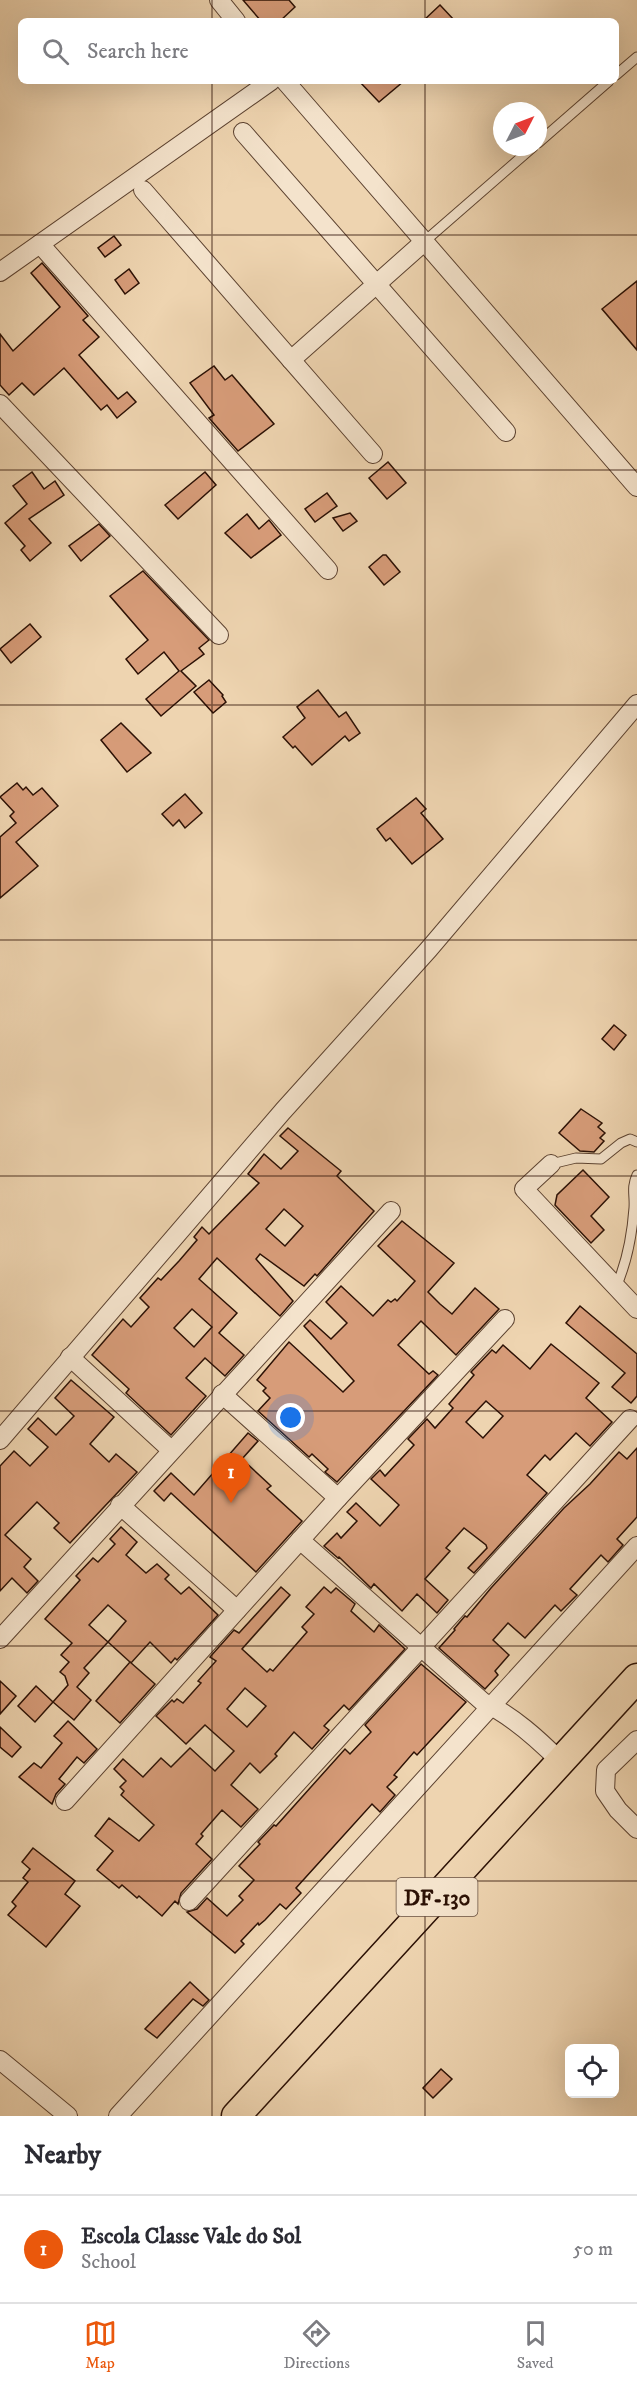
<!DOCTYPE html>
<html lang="en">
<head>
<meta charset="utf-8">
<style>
  :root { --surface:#fff; --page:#f2f2f3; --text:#2b2b33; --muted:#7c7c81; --line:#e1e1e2; --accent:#ea580c }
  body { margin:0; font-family:"IM FELL DW Pica",serif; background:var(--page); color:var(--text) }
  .controls { position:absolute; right:18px; bottom:18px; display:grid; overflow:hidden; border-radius:9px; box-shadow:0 6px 24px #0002 }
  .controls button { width:54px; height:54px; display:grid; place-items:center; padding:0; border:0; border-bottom:2px solid var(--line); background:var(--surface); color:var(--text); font:30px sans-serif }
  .compass { position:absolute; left:493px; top:102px; width:54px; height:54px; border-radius:50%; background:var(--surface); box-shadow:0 6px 24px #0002; rotate:48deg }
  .you { position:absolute; left:291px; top:1418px; width:21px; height:21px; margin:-15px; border:4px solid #fff; border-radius:50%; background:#1a73e8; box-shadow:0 0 0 9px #1a73e833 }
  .badge { display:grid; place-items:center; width:39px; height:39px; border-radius:50%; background:var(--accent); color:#fff; font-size:20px; font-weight:700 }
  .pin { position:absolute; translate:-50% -50px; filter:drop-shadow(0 2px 3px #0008) }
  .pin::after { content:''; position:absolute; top:32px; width:21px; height:18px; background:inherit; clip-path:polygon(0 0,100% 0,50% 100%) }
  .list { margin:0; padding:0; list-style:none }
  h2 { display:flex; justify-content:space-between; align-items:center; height:78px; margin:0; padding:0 24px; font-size:26px }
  h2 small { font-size:20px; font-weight:400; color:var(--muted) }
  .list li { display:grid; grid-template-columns:39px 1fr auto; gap:18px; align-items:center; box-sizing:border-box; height:108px; padding:0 24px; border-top:2px solid var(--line) }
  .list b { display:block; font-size:22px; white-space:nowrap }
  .list p { margin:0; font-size:20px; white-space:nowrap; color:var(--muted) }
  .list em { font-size:20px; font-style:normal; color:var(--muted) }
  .icon { flex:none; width:33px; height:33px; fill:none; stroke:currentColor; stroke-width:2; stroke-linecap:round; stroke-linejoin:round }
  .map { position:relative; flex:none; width:637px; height:2116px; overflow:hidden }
  .search { position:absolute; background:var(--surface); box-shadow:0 6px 24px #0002; left:18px; right:18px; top:18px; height:66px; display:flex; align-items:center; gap:15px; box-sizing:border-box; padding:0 21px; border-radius:9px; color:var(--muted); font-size:22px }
  .sheet { height:186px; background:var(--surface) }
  nav { display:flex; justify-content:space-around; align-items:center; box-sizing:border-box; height:84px; border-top:2px solid var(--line); background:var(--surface); font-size:16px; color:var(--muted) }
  nav a { display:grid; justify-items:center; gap:3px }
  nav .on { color:var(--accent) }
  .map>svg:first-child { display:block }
  .building { fill:#d79c79; stroke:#2c1105; stroke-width:1.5; fill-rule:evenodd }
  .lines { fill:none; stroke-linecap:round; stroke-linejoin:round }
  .lane-casing { stroke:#5c4230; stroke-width:11 }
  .street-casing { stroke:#5c4230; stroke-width:20 }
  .primary-casing { stroke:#2c1105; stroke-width:31 }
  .lane { stroke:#f4e3cc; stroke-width:9 }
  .street { stroke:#f4e3cc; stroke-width:18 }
  .primary { stroke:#eed4b0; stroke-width:28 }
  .grid { fill:none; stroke:#2c1105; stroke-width:1.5; stroke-opacity:0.55 }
  .labels { text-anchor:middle; stroke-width:6; stroke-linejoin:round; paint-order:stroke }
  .shield { fill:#f4e3cc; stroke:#685041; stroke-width:1.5 }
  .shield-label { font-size:22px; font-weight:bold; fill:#2c1105 }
</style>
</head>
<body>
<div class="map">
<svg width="637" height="2116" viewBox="0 0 637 2116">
  <rect width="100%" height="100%" fill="#eed4b0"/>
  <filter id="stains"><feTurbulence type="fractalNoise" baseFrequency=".00333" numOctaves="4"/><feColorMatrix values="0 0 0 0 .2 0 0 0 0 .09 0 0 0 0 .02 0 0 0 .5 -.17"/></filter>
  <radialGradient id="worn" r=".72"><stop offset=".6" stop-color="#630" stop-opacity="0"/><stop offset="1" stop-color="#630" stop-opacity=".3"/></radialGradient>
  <g class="building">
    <polygon points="243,0 289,0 295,7 280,21 261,21"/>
    <polygon points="440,5 455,21 423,21"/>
    <polygon points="359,81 404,81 379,102"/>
    <polygon points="114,236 121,245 105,257 98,248"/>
    <polygon points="42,263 88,316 83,320 99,337 79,355 118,399 127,392 136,402 117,418 107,405 101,410 64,368 34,395 22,383 9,395 0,385 0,334 13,351 60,307 31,273"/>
    <polygon points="129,269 139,283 125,294 115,280"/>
    <polygon points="637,281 637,350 602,309"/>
    <polygon points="214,366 225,380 232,375 274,424 238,451 209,418 214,415 190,383"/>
    <polygon points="388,462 406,483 387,499 369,478"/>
    <polygon points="32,472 44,489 55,481 64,495 29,519 51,543 30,561 21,550 25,546 5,523 27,504 13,486"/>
    <polygon points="205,472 216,485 178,519 165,505"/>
    <polygon points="327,493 337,506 315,522 305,509"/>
    <polygon points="350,513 357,521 343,531 333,518"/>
    <polygon points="247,514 259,529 269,520 281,535 251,558 225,533"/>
    <polygon points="99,524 110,536 81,561 69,546"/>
    <polygon points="383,555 386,555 400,572 384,585 369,567"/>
    <polygon points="143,571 209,640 199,648 204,654 181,671 196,686 161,716 146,699 179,671 164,652 138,674 126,659 148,640 110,596"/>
    <polygon points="30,624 41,637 11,663 0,649"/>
    <polygon points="209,680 223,695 222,696 226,702 213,713 194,692"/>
    <polygon points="318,690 339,717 346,712 360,733 349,741 345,736 312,765 295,746 293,748 283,737 305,718 297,707"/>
    <polygon points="121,723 151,753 127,772 101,740"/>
    <polygon points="17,783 23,790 26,787 33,795 42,788 58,806 16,842 38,866 0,898 0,837 16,823 10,816 14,812 0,797"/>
    <polygon points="185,794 202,813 185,828 179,820 173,826 162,814"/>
    <polygon points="416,798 426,809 421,813 443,839 412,864 390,838 386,841 377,829"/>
    <polygon points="614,1025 626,1035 614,1050 602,1039"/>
    <polygon points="581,1109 602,1123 598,1127 605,1133 600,1138 604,1141 594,1152 580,1151 559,1133"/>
    <path d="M 288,1128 L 341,1171 L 337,1176 L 374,1211 L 317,1276 L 315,1274 L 304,1286 L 260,1254 L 256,1259 L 293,1301 L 280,1316 L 217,1258 L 199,1279 L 237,1313 L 219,1333 L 244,1355 L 225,1376 L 205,1358 L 186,1378 L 206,1396 L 171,1435 L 126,1393 L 129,1389 L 92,1355 L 123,1319 L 131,1327 L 149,1307 L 140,1298 L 158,1278 L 161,1280 L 179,1261 L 197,1240 L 194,1237 L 202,1227 L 209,1234 L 259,1183 L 248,1174 L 264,1154 L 281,1169 L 298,1151 L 280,1136 ZM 284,1209 L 303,1226 L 285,1246 L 266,1229 ZM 192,1309 L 212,1327 L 194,1347 L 174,1328 Z"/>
    <polygon points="583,1170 609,1197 591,1216 604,1230 591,1243 555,1205 557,1195"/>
    <polygon points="402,1221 454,1263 428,1292 440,1304 452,1314 475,1288 499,1309 456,1355 421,1321 398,1345 429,1374 433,1371 438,1375 337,1482 325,1472 328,1469 312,1454 309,1457 258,1411 270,1398 263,1391 266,1388 257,1380 289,1342 343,1392 354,1381 304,1326 310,1320 331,1339 347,1323 326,1302 341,1286 373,1316 388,1300 391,1302 395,1299 397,1301 415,1281 378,1246"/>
    <polygon points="580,1306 637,1354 637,1396 631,1403 612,1387 625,1373 566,1323"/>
    <path d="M 551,1344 L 599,1383 L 586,1398 L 612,1422 L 590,1446 L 576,1433 L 550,1460 L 545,1455 L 527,1475 L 547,1493 L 474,1573 L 468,1568 L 487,1548 L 486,1545 L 464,1528 L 446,1548 L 450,1551 L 425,1579 L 448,1600 L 437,1613 L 417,1594 L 402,1611 L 374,1584 L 371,1588 L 339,1557 L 338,1558 L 324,1546 L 337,1533 L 341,1538 L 357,1521 L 347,1512 L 356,1503 L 380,1526 L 399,1505 L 371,1479 L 380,1470 L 385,1476 L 414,1445 L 408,1439 L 427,1419 L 435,1428 L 453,1408 L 449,1404 L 474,1375 L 471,1372 L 492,1350 L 496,1353 L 503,1345 L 530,1369 ZM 486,1401 L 503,1416 L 483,1438 L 466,1422 Z"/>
    <polygon points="71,1380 114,1417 90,1444 109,1462 116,1454 137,1472 70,1543 54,1528 59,1523 37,1502 5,1535 31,1559 24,1567 38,1581 27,1593 12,1578 0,1591 0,1466 14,1451 30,1466 48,1447 28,1429 38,1418 56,1435 74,1416 55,1398"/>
    <polygon points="248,1433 258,1441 242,1459 271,1486 267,1489 302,1521 256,1572 171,1493 164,1501 154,1491 171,1473 194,1495"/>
    <polygon points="637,1448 637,1517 617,1539 623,1545 608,1562 601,1555 570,1589 577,1595 561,1611 555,1605 525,1638 508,1623 493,1640 509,1655 495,1671 498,1675 485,1689 439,1648 455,1630 454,1629 465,1616 467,1617 491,1588 564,1508 590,1484 619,1452 627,1459"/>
    <polygon points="121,1527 137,1542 126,1555 146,1573 157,1564 169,1575 165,1579 181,1594 189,1587 218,1615 177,1660 175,1658 171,1663 150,1642 131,1663 108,1642 126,1621 108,1605 89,1625 108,1642 84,1668 89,1673 77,1687 91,1700 74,1720 53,1702 68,1685 65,1676 60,1672 69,1662 61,1655 72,1643 45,1619 80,1580 76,1576 93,1558 98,1562 115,1544 110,1539"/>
    <path d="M 281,1587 L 290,1595 L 242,1649 L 267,1672 L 270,1669 L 273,1671 L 307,1632 L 302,1627 L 314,1614 L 306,1607 L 324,1587 L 331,1593 L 336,1588 L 355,1604 L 351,1611 L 374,1632 L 379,1625 L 405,1649 L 349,1710 L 344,1705 L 324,1726 L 329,1730 L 312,1749 L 294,1732 L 275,1754 L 277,1756 L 260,1773 L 250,1763 L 231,1785 L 258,1809 L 241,1827 L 222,1810 L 201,1834 L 203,1836 L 196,1844 L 212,1859 L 181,1893 L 178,1904 L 175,1901 L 162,1916 L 139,1896 L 137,1898 L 122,1885 L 119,1888 L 97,1870 L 113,1851 L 95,1836 L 109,1818 L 139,1841 L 154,1825 L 121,1795 L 124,1791 L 120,1787 L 126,1781 L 114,1769 L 123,1759 L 143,1777 L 161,1758 L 171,1767 L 190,1748 L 215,1771 L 234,1751 L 205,1725 L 186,1744 L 156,1716 L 172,1700 L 174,1702 L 177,1699 L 183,1703 L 201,1683 L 198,1681 L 216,1661 L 210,1657 L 234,1630 L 239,1633 ZM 245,1688 L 266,1706 L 247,1727 L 227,1709 Z"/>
    <polygon points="130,1662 155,1684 120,1723 96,1701"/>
    <polygon points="421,1664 466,1702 417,1755 414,1752 394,1775 397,1777 387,1787 395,1795 380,1812 372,1804 296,1888 301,1893 286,1909 280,1904 265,1920 259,1925 258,1923 241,1941 244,1944 235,1953 187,1912 197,1909 207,1898 227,1916 243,1900 239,1896 254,1880 239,1866 260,1844 258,1842 274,1825 276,1826 345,1749 350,1754 371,1732 365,1725"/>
    <polygon points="0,1681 16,1696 0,1714"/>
    <polygon points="36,1686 53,1702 35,1722 18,1706"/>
    <polygon points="68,1721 97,1749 84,1763 77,1757 59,1779 65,1784 56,1794 52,1804 19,1777 34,1763 41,1768 62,1743 54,1736"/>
    <polygon points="0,1727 21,1747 12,1757 0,1747"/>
    <polygon points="33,1848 75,1881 65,1894 80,1906 46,1947 8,1915 16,1906 12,1902 28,1882 23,1878 30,1869 22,1862"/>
    <polygon points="190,1982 209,2000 203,2006 193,1999 157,2038 145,2029"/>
    <polygon points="441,2069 452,2079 433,2098 423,2088"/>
  </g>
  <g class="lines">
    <defs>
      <g id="lane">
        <polyline points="616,75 637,57"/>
        <polyline points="538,143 609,81"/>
        <polyline points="425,241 533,147"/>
        <polyline points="551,1164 576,1158 601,1159 621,1143 630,1139 637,1142"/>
        <path d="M 616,1287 C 627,1262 632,1236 634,1208 C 635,1195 631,1188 637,1175"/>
      </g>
      <g id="street">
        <polyline points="219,0 236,21"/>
        <polyline points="285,81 637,487"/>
        <polyline points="243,132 506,432"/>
        <polyline points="143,190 373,454"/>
        <polyline points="40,244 328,570"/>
        <polyline points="0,272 271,81"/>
        <polyline points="291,360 425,241"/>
        <polyline points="0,404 219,635"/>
        <polyline points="551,1164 524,1189 637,1309"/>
        <polyline points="70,1357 171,1450"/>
        <polyline points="222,1394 338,1498"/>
        <polyline points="0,1440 283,1111 429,949 637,704"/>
        <polyline points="120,1505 237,1610"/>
        <path d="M 300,1540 L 483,1702 C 512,1715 539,1740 561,1762"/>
        <polyline points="0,1639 391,1211"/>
        <polyline points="637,1740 606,1770 605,1791 618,1810 637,1829"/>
        <polyline points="65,1801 338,1498 505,1319"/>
        <polyline points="189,1901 630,1419"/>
        <polyline points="0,2060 68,2116"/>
        <polyline points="118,2116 637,1546"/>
      </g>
      <polyline id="primary" points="236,2116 637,1678"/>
    </defs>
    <use href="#lane" class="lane-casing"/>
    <use href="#street" class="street-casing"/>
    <use href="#primary" class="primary-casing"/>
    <use href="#lane" class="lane"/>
    <use href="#street" class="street"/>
    <use href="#primary" class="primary"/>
  </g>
  <path class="grid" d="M 212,0 L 212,21M 425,0 L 425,21M 212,81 L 212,2116M 425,81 L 425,2116M 0,235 L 637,235M 0,470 L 637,470M 0,705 L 637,705M 0,940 L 637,940M 0,1176 L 637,1176M 0,1411 L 637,1411M 0,1646 L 637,1646M 0,1881 L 637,1881"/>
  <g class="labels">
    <rect class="shield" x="396.5" y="1878" width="81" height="38" rx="4.5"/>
    <g class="shield-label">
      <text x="437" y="1905">DF-130</text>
    </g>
  </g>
  <rect width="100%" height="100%" filter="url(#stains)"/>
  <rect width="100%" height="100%" fill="url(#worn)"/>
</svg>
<div class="controls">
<button><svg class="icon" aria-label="locate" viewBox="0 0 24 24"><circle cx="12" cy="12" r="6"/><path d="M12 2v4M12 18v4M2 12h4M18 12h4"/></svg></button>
</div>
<svg class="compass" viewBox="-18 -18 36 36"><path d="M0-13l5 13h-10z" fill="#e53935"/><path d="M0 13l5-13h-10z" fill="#7c7c81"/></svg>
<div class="you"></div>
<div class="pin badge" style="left:231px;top:1503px">1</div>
<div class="search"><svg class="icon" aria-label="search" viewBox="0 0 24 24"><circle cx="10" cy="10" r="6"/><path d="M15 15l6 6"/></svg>Search here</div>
</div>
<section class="sheet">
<h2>Nearby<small></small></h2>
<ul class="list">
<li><span class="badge">1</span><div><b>Escola Classe Vale do Sol</b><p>School</p></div><em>50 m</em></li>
</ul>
</section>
<nav>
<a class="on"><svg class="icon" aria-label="map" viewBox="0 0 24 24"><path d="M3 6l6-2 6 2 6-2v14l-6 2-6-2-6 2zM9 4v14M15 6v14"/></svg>Map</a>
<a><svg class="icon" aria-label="directions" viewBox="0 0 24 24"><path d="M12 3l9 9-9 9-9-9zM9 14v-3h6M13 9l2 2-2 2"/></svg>Directions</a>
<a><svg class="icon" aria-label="saved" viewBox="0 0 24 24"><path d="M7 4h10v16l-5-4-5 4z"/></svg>Saved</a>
</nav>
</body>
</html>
